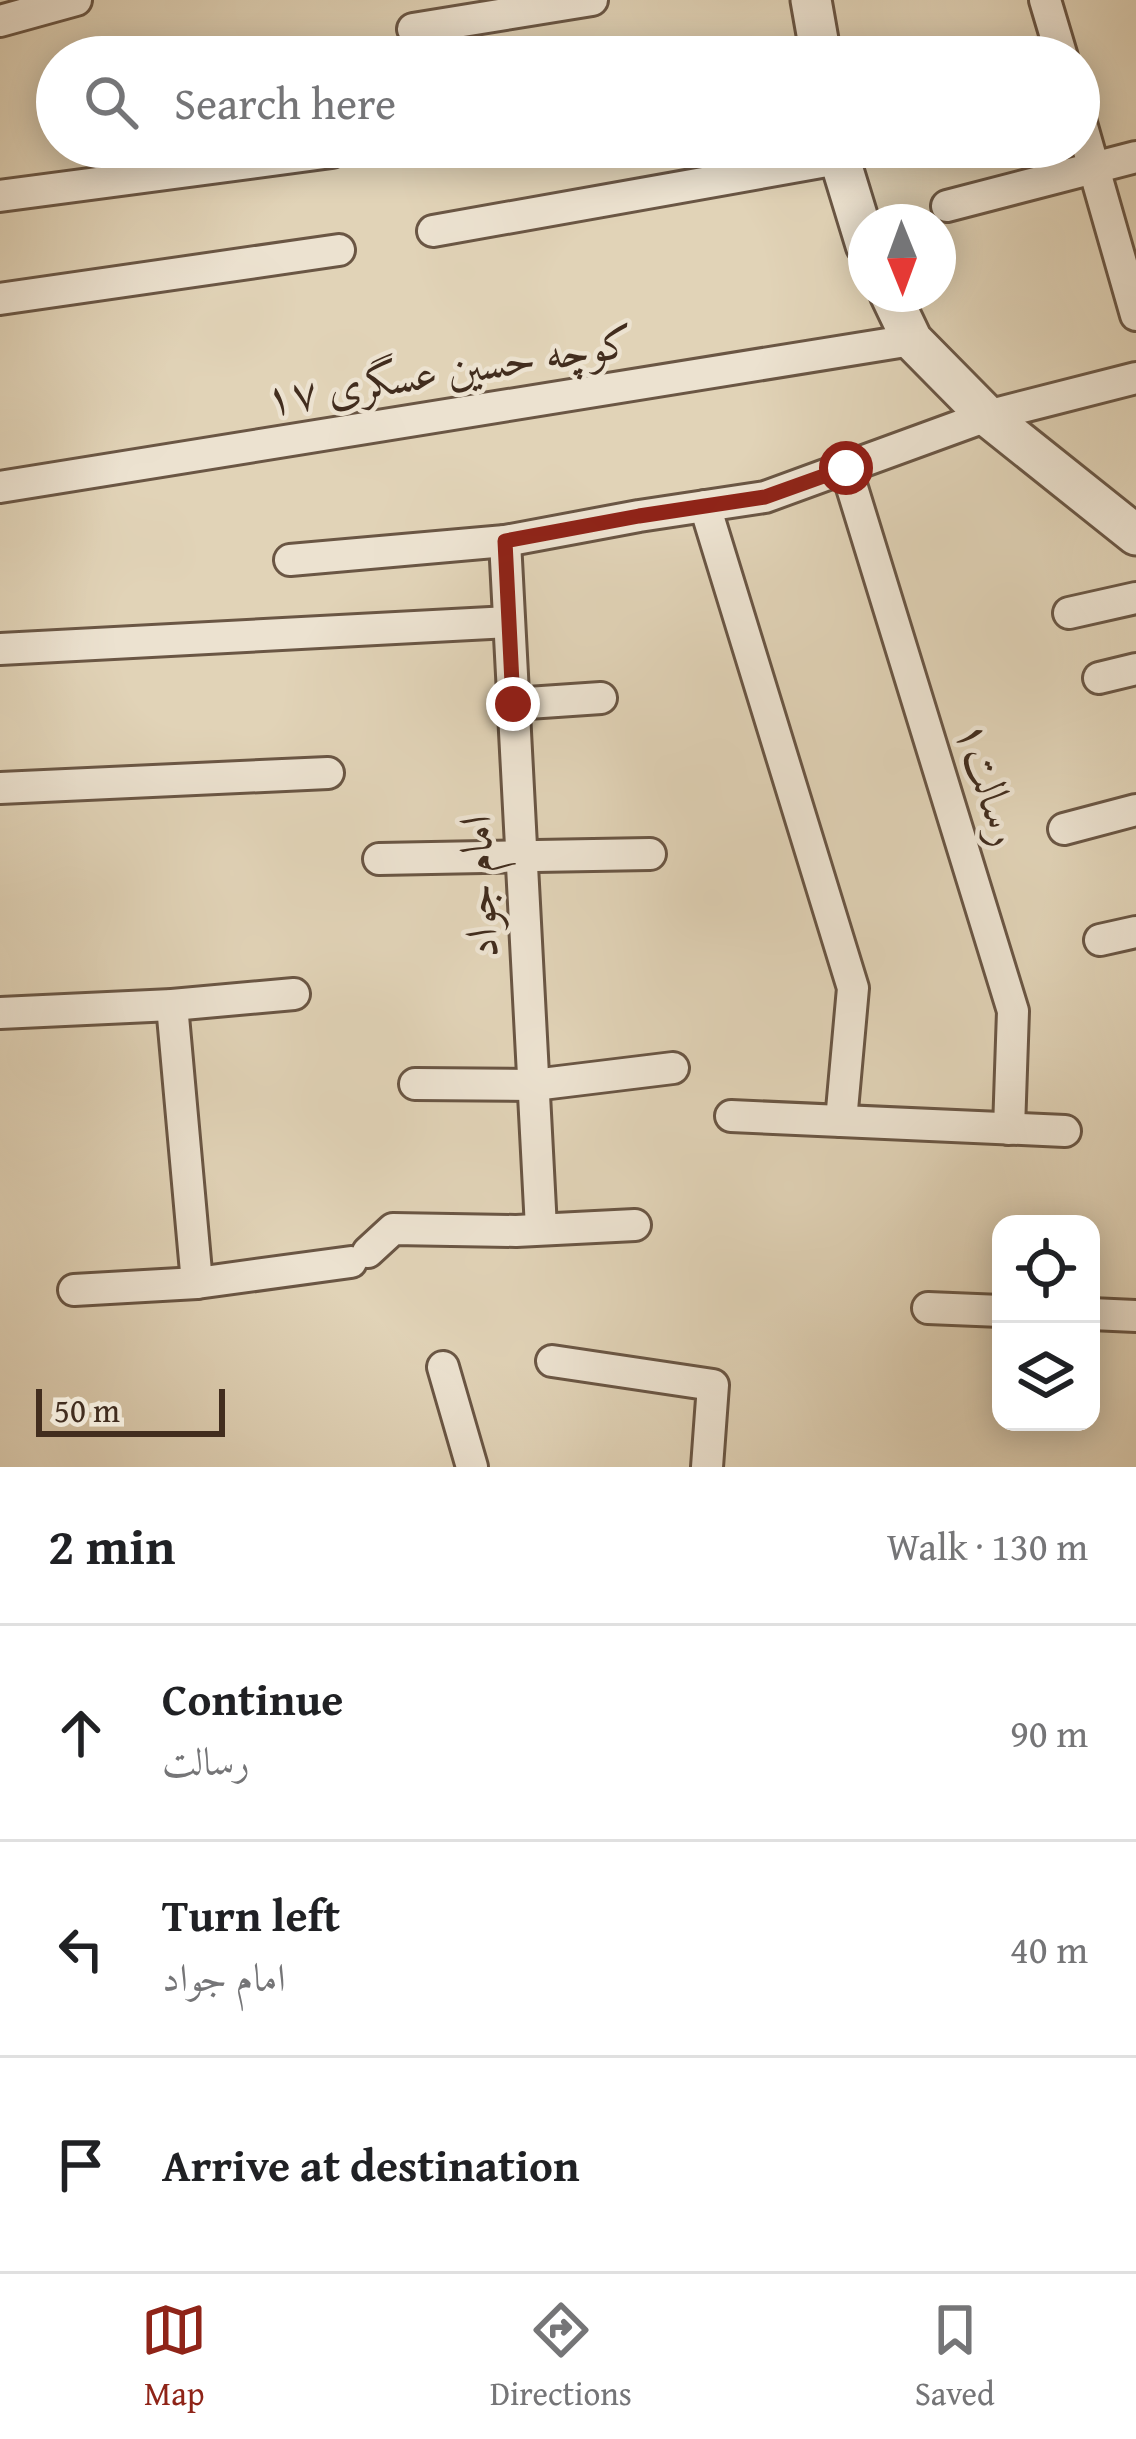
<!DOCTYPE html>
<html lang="en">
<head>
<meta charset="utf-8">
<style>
  :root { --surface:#fff; --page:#f6f6f6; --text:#202124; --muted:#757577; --line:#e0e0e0; --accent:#8f2418 }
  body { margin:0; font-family:"Gentium Book Plus",Amiri,serif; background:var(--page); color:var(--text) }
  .controls { position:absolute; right:36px; bottom:36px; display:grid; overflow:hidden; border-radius:24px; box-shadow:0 6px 30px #0003 }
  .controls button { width:108px; height:108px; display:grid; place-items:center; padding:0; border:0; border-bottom:3px solid var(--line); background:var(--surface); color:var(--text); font:60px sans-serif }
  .compass { position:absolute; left:848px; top:204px; width:108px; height:108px; border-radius:50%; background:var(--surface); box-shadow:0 6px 30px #0003; rotate:179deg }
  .scale { position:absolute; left:36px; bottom:30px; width:189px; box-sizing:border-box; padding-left:12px; border:6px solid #422d1e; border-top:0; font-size:33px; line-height:42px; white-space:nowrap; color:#422d1e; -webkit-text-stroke:9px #ece2d0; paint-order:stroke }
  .stop { position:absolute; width:36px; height:36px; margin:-27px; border:9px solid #8f2418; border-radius:50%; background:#fff }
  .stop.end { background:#8f2418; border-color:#fff; box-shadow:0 3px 12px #0008 }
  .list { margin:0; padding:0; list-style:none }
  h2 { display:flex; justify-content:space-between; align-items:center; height:156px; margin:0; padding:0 48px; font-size:51px }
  h2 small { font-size:39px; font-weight:400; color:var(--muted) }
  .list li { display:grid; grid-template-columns:78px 1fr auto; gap:36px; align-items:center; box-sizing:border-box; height:216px; padding:0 48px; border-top:3px solid var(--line) }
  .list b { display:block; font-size:45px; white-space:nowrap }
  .list p { margin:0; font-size:39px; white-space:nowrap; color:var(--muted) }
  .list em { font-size:39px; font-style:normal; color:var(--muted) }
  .icon { flex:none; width:66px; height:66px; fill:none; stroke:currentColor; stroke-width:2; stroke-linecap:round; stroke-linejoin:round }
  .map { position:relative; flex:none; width:1136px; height:1467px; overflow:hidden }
  .search { position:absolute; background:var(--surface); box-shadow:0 6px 30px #0003; left:36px; right:36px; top:36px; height:132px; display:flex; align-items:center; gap:30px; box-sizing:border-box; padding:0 42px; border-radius:66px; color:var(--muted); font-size:45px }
  .sheet { height:804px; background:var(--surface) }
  nav { display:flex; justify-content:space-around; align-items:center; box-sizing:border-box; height:168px; border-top:3px solid var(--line); background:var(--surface); font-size:33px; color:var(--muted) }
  nav a { display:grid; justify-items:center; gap:6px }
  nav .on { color:var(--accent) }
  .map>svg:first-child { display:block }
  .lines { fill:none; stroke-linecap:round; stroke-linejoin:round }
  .minor-casing { stroke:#6a5644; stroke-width:36 }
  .tertiary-casing { stroke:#6a5644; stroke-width:45 }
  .minor { stroke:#ece2d0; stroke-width:30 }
  .tertiary { stroke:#ece2d0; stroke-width:39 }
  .route { stroke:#8f2418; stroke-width:15 }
  .labels { text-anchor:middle; stroke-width:9; stroke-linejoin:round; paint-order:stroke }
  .street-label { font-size:45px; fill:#422d1e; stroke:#ece2d0 }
</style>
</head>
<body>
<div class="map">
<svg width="1136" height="1467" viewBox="0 0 1136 1467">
  <rect width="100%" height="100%" fill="#e1d3b7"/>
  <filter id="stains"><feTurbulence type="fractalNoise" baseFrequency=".00167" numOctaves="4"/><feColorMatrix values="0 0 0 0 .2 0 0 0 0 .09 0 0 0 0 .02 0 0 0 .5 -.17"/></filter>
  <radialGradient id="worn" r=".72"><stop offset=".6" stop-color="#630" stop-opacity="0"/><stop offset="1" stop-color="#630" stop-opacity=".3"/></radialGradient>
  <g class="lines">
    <defs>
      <g id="minor">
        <polyline points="1045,0 1062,57"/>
        <polyline points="0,21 76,0"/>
        <polyline points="413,29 592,0"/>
        <polyline points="1079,116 1136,315"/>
        <polyline points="0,196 332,152"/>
        <polyline points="947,206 1136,157"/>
        <polyline points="433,231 838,159"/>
        <polyline points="0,299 339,250"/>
        <polyline points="846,468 1013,1011 1009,1129"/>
        <polyline points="0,487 912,340"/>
        <polyline points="705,506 853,988 841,1121"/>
        <polyline points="505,541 541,1228"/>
        <polyline points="290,560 505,541 639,516 765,497 987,416 1136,378"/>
        <polyline points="1069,613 1136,598"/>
        <polyline points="0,649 509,622"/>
        <polyline points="1099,678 1136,669"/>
        <polyline points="513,704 601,698"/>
        <polyline points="0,788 328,773"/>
        <polyline points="1064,829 1136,810"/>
        <polyline points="379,859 650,854"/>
        <polyline points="1100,940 1136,932"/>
        <polyline points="172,1005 197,1283"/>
        <polyline points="0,1013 172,1005 294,994"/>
        <polyline points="415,1084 534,1085 673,1068"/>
        <polyline points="731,1116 1065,1131"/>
        <polyline points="368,1252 393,1229 516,1231 635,1225"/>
        <polyline points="74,1290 197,1283 351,1262"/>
        <polyline points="928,1308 1001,1311"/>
        <polyline points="1091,1314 1136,1316"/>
        <polyline points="552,1361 713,1385 707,1467"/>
        <polyline points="443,1367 472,1467"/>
      </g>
      <g id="tertiary">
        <polyline points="811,0 821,57"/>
        <polyline points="836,147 866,245"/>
        <polyline points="890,294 912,340 987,416 1136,535"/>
      </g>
    </defs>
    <use href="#minor" class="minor-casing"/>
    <use href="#tertiary" class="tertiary-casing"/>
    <use href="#minor" class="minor"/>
    <use href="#tertiary" class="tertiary"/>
  </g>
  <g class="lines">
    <polyline class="route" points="513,704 505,541 639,516 765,497 846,468"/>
  </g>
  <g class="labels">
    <g class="street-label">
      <text transform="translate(449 369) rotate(-9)" y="16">کوچه حسین عسگری ۱۷</text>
      <text transform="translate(990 783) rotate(73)" y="16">رسالت۱</text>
      <text transform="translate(478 887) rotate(-93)" y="16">امام جواد</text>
    </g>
  </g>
  <rect width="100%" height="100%" filter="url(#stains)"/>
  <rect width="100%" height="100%" fill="url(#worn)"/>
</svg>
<div class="controls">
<button><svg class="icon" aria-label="locate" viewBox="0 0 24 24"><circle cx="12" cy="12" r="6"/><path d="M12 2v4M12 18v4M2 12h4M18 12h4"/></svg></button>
<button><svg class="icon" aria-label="layers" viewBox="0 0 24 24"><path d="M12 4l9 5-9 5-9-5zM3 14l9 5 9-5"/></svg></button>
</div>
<svg class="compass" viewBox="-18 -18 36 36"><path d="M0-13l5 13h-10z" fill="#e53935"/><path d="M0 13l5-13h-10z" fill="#757577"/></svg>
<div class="scale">50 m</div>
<div class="stop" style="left:846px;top:468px"></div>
<div class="stop end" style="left:513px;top:704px"></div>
<div class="search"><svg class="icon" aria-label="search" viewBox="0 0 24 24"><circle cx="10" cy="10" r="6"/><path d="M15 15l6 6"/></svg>Search here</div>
</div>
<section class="sheet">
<h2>2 min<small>Walk · 130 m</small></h2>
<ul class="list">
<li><svg class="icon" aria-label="ahead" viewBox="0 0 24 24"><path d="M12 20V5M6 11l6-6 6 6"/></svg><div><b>Continue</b><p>رسالت</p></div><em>90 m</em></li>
<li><svg class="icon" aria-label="left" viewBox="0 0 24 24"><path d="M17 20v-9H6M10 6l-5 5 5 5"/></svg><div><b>Turn left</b><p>امام جواد</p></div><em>40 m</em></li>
<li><svg class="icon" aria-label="arrive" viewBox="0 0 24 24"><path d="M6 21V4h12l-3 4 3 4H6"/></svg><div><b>Arrive at destination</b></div></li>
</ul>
</section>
<nav>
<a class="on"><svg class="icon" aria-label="map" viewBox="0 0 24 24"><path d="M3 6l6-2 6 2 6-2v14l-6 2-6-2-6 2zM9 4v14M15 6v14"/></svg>Map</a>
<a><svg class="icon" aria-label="directions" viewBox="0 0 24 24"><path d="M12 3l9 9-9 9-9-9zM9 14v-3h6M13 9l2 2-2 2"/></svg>Directions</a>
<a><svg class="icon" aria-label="saved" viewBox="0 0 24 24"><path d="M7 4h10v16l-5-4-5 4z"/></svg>Saved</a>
</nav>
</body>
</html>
